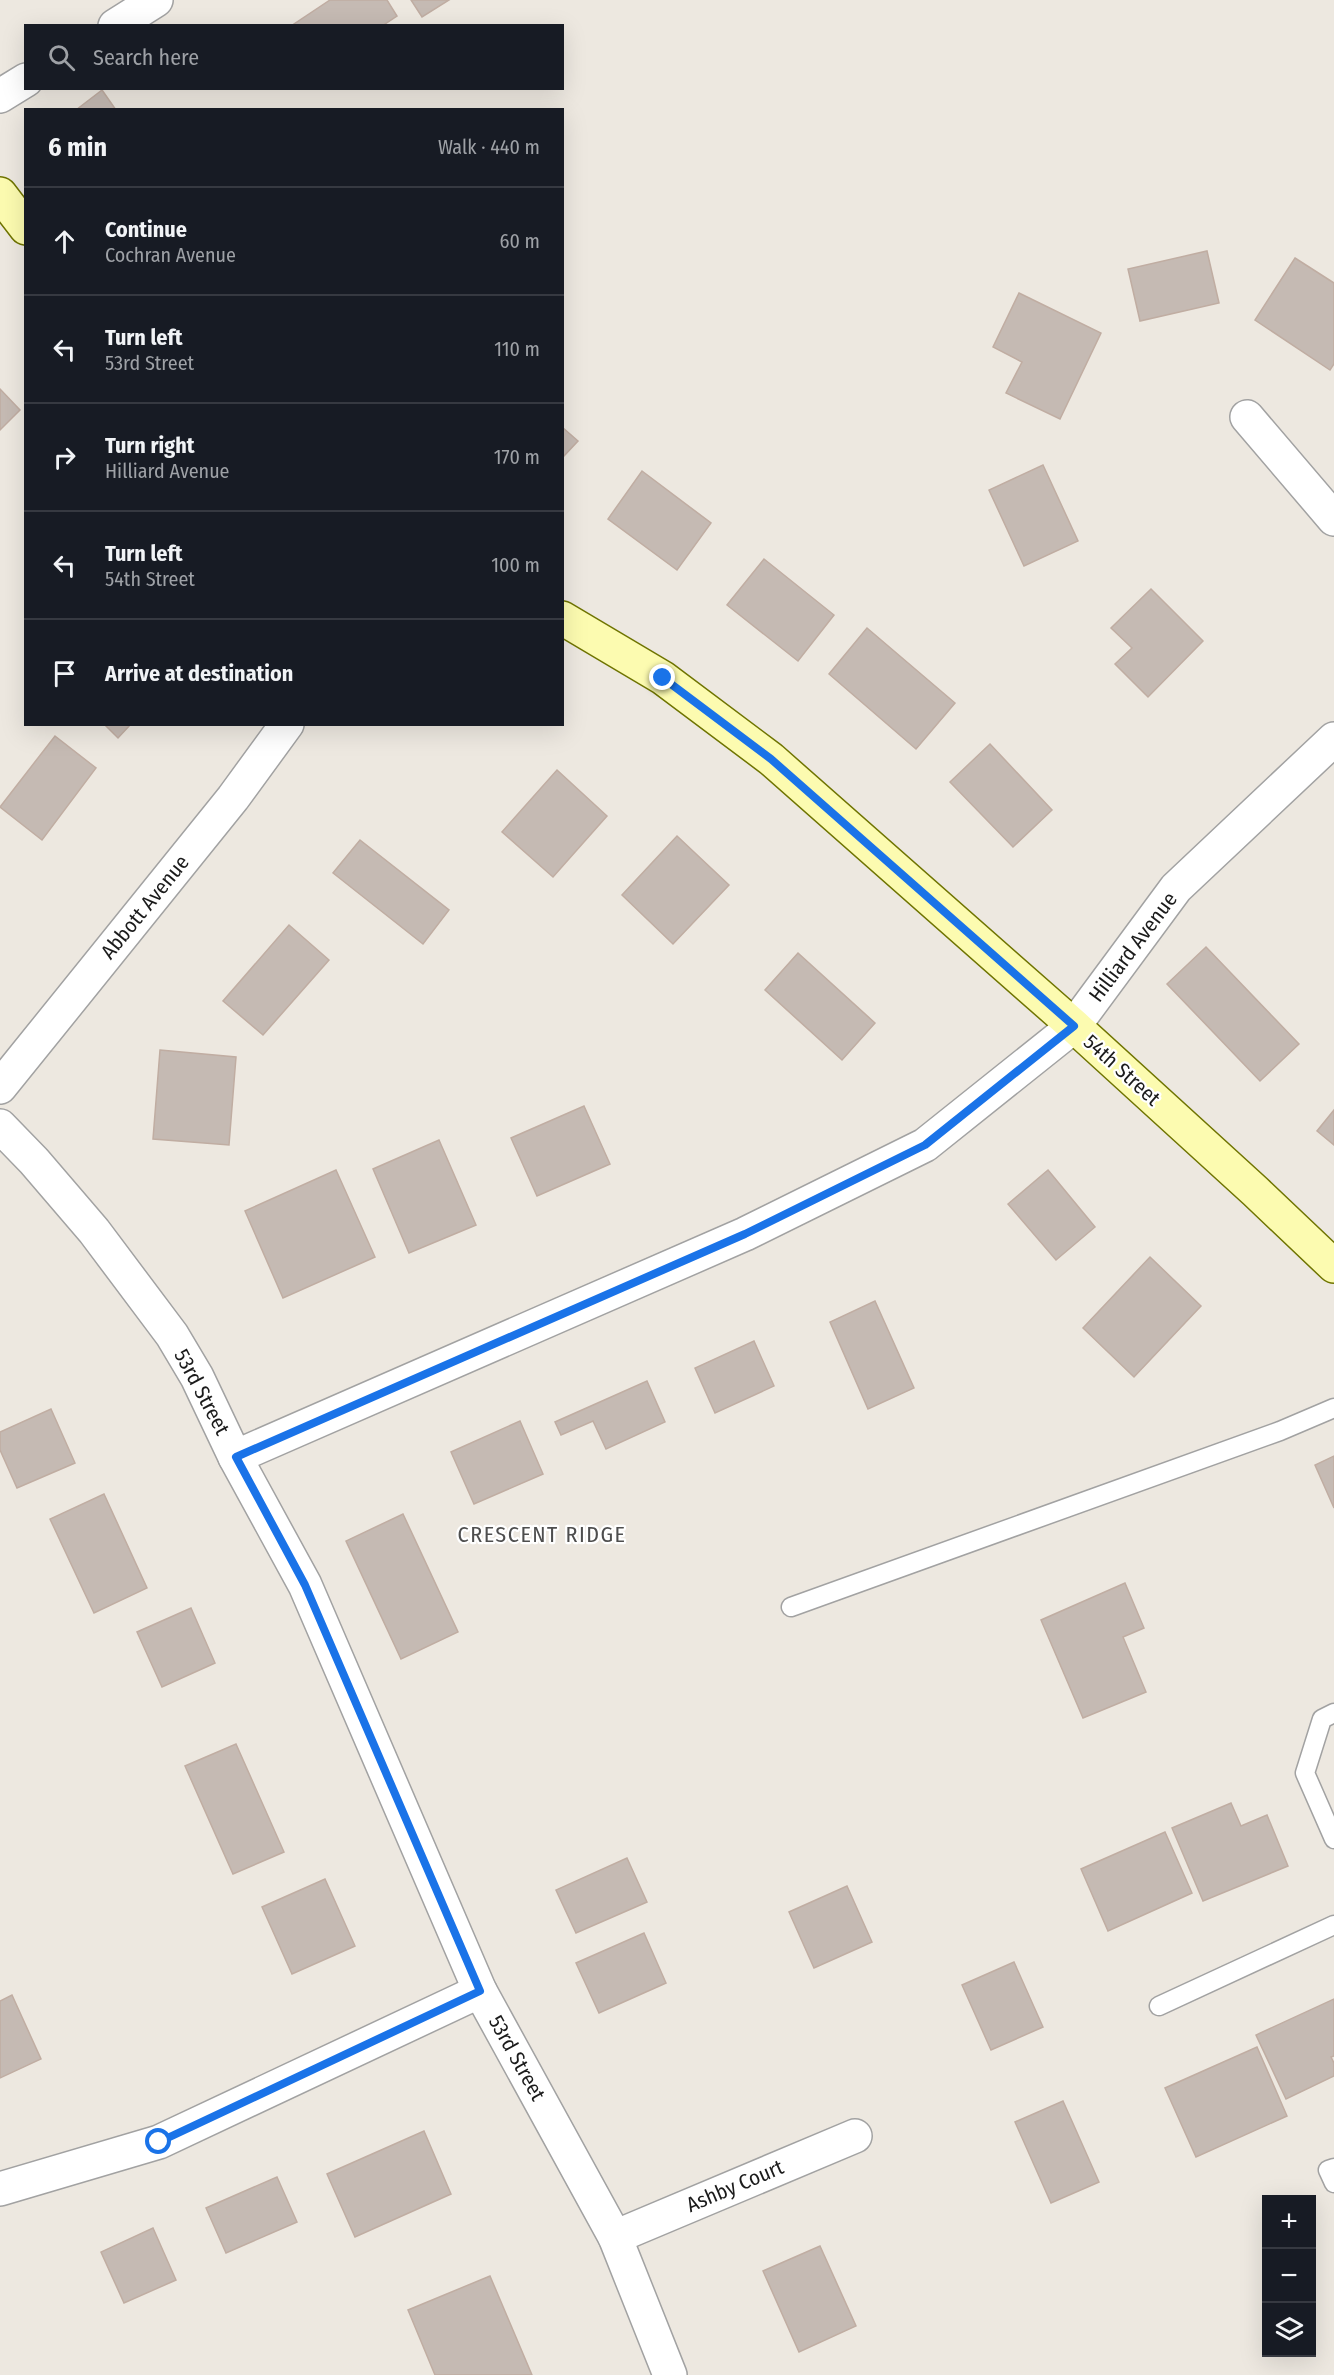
<!DOCTYPE html>
<html lang="en">
<head>
<meta charset="utf-8">
<style>
  :root { --surface:#171b24; --page:#242831; --text:#f1f3f6; --muted:#9ea1a6; --line:#363941 }
  body { margin:0; font-family:"Fira Sans Condensed",sans-serif; background:var(--page); color:var(--text) }
  .controls { position:absolute; right:18px; bottom:18px; display:grid; overflow:hidden; border-radius:0px; box-shadow:0 6px 24px #0002 }
  .controls button { width:54px; height:54px; display:grid; place-items:center; padding:0; border:0; border-bottom:2px solid var(--line); background:var(--surface); color:var(--text); font:30px sans-serif }
  .stop { position:absolute; width:18px; height:18px; margin:-14px; border:4px solid #1a73e8; border-radius:50%; background:#fff }
  .stop.end { background:#1a73e8; border-color:#fff; box-shadow:0 2px 6px #0008 }
  .list { margin:0; padding:0; list-style:none }
  h2 { display:flex; justify-content:space-between; align-items:center; height:78px; margin:0; padding:0 24px; font-size:26px }
  h2 small { font-size:20px; font-weight:400; color:var(--muted) }
  .list li { display:grid; grid-template-columns:39px 1fr auto; gap:18px; align-items:center; box-sizing:border-box; height:108px; padding:0 24px; border-top:2px solid var(--line) }
  .list b { display:block; font-size:22px; white-space:nowrap }
  .list p { margin:0; font-size:20px; white-space:nowrap; color:var(--muted) }
  .list em { font-size:20px; font-style:normal; color:var(--muted) }
  .icon { flex:none; width:33px; height:33px; fill:none; stroke:currentColor; stroke-width:2; stroke-linecap:round; stroke-linejoin:round }
  .map { position:relative; flex:none; width:1334px; height:2375px; overflow:hidden }
  .search { position:absolute; background:var(--surface); box-shadow:0 6px 24px #0002; left:24px; top:24px; width:540px; height:66px; display:flex; align-items:center; gap:15px; box-sizing:border-box; padding:0 21px; border-radius:0px; color:var(--muted); font-size:22px }
  .panel { position:absolute; background:var(--surface); box-shadow:0 6px 24px #0002; left:24px; top:108px; width:540px; height:618px; border-radius:0px }
  .map>svg:first-child { display:block }
  .building { fill:#c5bab3; stroke:#c0ada2; stroke-width:1.5 }
  .lines { fill:none; stroke-linecap:round; stroke-linejoin:round }
  .service-casing { stroke:#a2a2a2; stroke-width:21 }
  .minor-casing { stroke:#a2a2a2; stroke-width:36 }
  .secondary-casing { stroke:#6f7400; stroke-width:36 }
  .service { stroke:#fff; stroke-width:18 }
  .minor { stroke:#fff; stroke-width:33 }
  .secondary { stroke:#fcfbb0; stroke-width:33 }
  .route { stroke:#1a73e8; stroke-width:8 }
  .labels { text-anchor:middle; stroke-width:4.5; stroke-linejoin:round; paint-order:stroke }
  .street-label { font-size:21px; fill:#1b1b1b; stroke:#fff }
  .neighbourhood-label { font-size:22px; letter-spacing:1.5px; fill:#4e4e4e; stroke:#fff }
</style>
</head>
<body>
<div class="map">
<svg width="1334" height="2375" viewBox="0 0 1334 2375">
  <rect width="100%" height="100%" fill="#ede8e0"/>
  <g class="building">
    <polygon points="330,0 387,0 397,16 382,26 291,26"/>
    <polygon points="411,0 449,0 422,17"/>
    <polygon points="102,90 116,110 76,110"/>
    <polygon points="1207,251 1219,303 1140,321 1128,269"/>
    <polygon points="1295,258 1334,283 1334,364 1330,370 1255,320"/>
    <polygon points="1019,293 1101,333 1060,419 1006,393 1022,362 993,347"/>
    <polygon points="0,389 20,410 0,430"/>
    <polygon points="562,427 578,441 562,458"/>
    <polygon points="1043,465 1078,541 1024,566 989,490"/>
    <polygon points="642,471 711,523 677,570 608,519"/>
    <polygon points="764,559 834,615 798,661 727,605"/>
    <polygon points="1151,589 1203,641 1148,697 1115,664 1132,648 1111,628"/>
    <polygon points="867,628 955,703 916,749 829,674"/>
    <polygon points="104,724 131,724 118,738"/>
    <polygon points="55,736 96,768 42,840 0,807"/>
    <polygon points="990,744 1052,810 1013,847 950,782"/>
    <polygon points="557,770 607,816 553,877 502,832"/>
    <polygon points="677,836 729,885 673,944 622,895"/>
    <polygon points="360,840 449,910 423,944 333,873"/>
    <polygon points="289,925 329,960 263,1035 223,1001"/>
    <polygon points="1206,947 1299,1044 1260,1081 1167,984"/>
    <polygon points="798,953 875,1023 842,1060 765,990"/>
    <polygon points="160,1050 236,1057 229,1145 153,1139"/>
    <polygon points="584,1106 610,1164 537,1196 511,1138"/>
    <polygon points="1334,1110 1334,1145 1317,1131"/>
    <polygon points="439,1140 476,1225 409,1253 373,1169"/>
    <polygon points="336,1170 375,1257 283,1298 245,1211"/>
    <polygon points="1048,1170 1095,1227 1056,1260 1008,1204"/>
    <polygon points="1150,1257 1201,1306 1134,1377 1083,1328"/>
    <polygon points="875,1301 914,1388 868,1409 830,1322"/>
    <polygon points="754,1341 774,1386 715,1413 695,1368"/>
    <polygon points="647,1381 665,1422 606,1449 593,1421 561,1435 555,1422"/>
    <polygon points="51,1409 75,1463 17,1488 0,1450 0,1432"/>
    <polygon points="520,1421 543,1474 474,1504 451,1452"/>
    <polygon points="1334,1456 1334,1508 1315,1465"/>
    <polygon points="104,1494 147,1588 94,1613 50,1519"/>
    <polygon points="403,1514 458,1632 401,1659 346,1541"/>
    <polygon points="1125,1583 1144,1628 1123,1637 1146,1692 1083,1718 1041,1620"/>
    <polygon points="191,1608 215,1663 162,1687 137,1632"/>
    <polygon points="236,1744 284,1852 233,1874 185,1766"/>
    <polygon points="1231,1803 1241,1826 1267,1815 1288,1866 1203,1901 1172,1828"/>
    <polygon points="1165,1832 1192,1893 1108,1931 1081,1869"/>
    <polygon points="627,1858 647,1902 576,1933 556,1890"/>
    <polygon points="325,1879 355,1946 292,1974 262,1907"/>
    <polygon points="847,1886 872,1942 814,1968 789,1912"/>
    <polygon points="644,1933 666,1983 599,2013 576,1963"/>
    <polygon points="1014,1962 1043,2027 991,2050 962,1985"/>
    <polygon points="12,1995 41,2059 0,2078 0,2001"/>
    <polygon points="1334,1999 1334,2056 1331,2057 1334,2063 1334,2076 1286,2099 1256,2035"/>
    <polygon points="1257,2047 1287,2116 1196,2157 1165,2088"/>
    <polygon points="1063,2101 1099,2182 1051,2203 1015,2122"/>
    <polygon points="424,2131 451,2194 355,2237 327,2174"/>
    <polygon points="277,2177 297,2222 226,2253 206,2208"/>
    <polygon points="153,2228 176,2280 124,2303 101,2252"/>
    <polygon points="820,2246 856,2326 799,2352 763,2271"/>
    <polygon points="490,2276 532,2375 435,2375 408,2310"/>
  </g>
  <g class="lines">
    <defs>
      <g id="service">
        <polyline points="791,1607 1280,1431 1334,1408"/>
        <polyline points="1334,1713 1322,1719 1305,1773 1334,1839"/>
        <polyline points="1159,2006 1334,1925"/>
        <polyline points="1334,2168 1328,2170 1334,2183"/>
      </g>
      <g id="minor">
        <polyline points="115,26 156,0"/>
        <polyline points="0,96 26,80"/>
        <polyline points="1247,417 1334,519"/>
        <polyline points="0,1087 233,798 287,724"/>
        <polyline points="0,1126 34,1161 94,1231 172,1335 197,1377 235,1457 305,1585 480,1991 615,2237 670,2375"/>
        <polyline points="235,1457 745,1234 925,1145 1074,1026 1176,888 1334,739"/>
        <polyline points="0,2189 159,2142 480,1991"/>
        <polyline points="615,2237 855,2136"/>
      </g>
      <g id="secondary">
        <polyline points="0,194 26,228"/>
        <polyline points="562,618 663,678 771,759 1074,1026 1255,1191 1334,1266"/>
      </g>
    </defs>
    <use href="#service" class="service-casing"/>
    <use href="#minor" class="minor-casing"/>
    <use href="#secondary" class="secondary-casing"/>
    <use href="#service" class="service"/>
    <use href="#minor" class="minor"/>
    <use href="#secondary" class="secondary"/>
  </g>
  <g class="lines">
    <polyline class="route" points="159,2142 480,1991 305,1585 236,1457 745,1234 925,1145 1074,1026 771,759 663,678"/>
  </g>
  <g class="labels">
    <g class="street-label">
      <text transform="translate(145 907) rotate(-51)" y="7">Abbott Avenue</text>
      <text transform="translate(1133 947) rotate(-53)" y="7">Hilliard Avenue</text>
      <text transform="translate(1122 1070) rotate(42)" y="7">54th Street</text>
      <text transform="translate(202 1392) rotate(62)" y="7">53rd Street</text>
      <text transform="translate(517 2058) rotate(61)" y="7">53rd Street</text>
      <text transform="translate(735 2186) rotate(-23)" y="7">Ashby Court</text>
    </g>
    <g class="neighbourhood-label">
      <text x="542" y="1542">CRESCENT RIDGE</text>
    </g>
  </g>
</svg>
<div class="controls">
<button>+</button>
<button>−</button>
<button><svg class="icon" aria-label="layers" viewBox="0 0 24 24"><path d="M12 4l9 5-9 5-9-5zM3 14l9 5 9-5"/></svg></button>
</div>
<div class="stop" style="left:159px;top:2142px"></div>
<div class="stop end" style="left:663px;top:678px"></div>
<div class="search"><svg class="icon" aria-label="search" viewBox="0 0 24 24"><circle cx="10" cy="10" r="6"/><path d="M15 15l6 6"/></svg>Search here</div>
<section class="panel">
<h2>6 min<small>Walk · 440 m</small></h2>
<ul class="list">
<li><svg class="icon" aria-label="ahead" viewBox="0 0 24 24"><path d="M12 20V5M6 11l6-6 6 6"/></svg><div><b>Continue</b><p>Cochran Avenue</p></div><em>60 m</em></li>
<li><svg class="icon" aria-label="left" viewBox="0 0 24 24"><path d="M17 20v-9H6M10 6l-5 5 5 5"/></svg><div><b>Turn left</b><p>53rd Street</p></div><em>110 m</em></li>
<li><svg class="icon" aria-label="right" viewBox="0 0 24 24"><path d="M7 20v-9h11M14 6l5 5-5 5"/></svg><div><b>Turn right</b><p>Hilliard Avenue</p></div><em>170 m</em></li>
<li><svg class="icon" aria-label="left" viewBox="0 0 24 24"><path d="M17 20v-9H6M10 6l-5 5 5 5"/></svg><div><b>Turn left</b><p>54th Street</p></div><em>100 m</em></li>
<li><svg class="icon" aria-label="arrive" viewBox="0 0 24 24"><path d="M6 21V4h12l-3 4 3 4H6"/></svg><div><b>Arrive at destination</b></div></li>
</ul>
</section>
</div>
</body>
</html>
